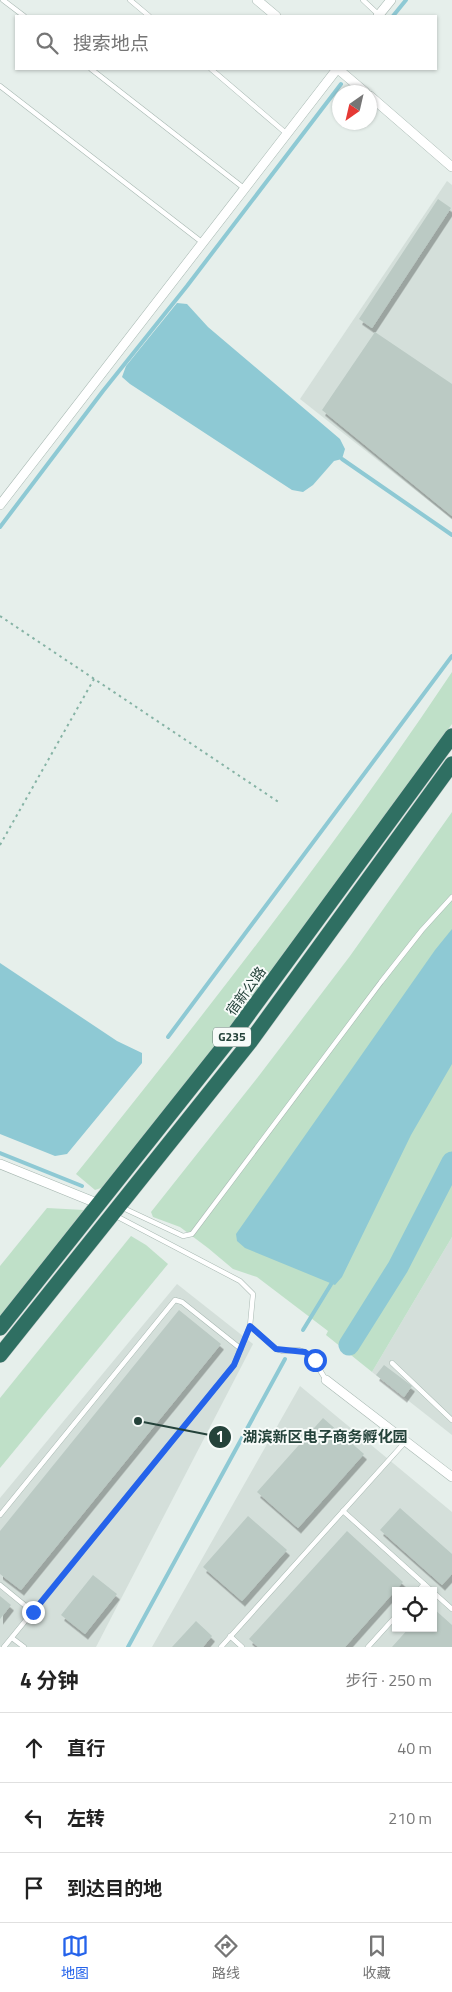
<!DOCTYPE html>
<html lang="zh">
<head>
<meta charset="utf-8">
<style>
  :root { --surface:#fff; --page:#f6f6f6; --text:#222; --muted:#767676; --line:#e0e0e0; --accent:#2563eb }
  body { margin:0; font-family:"Titillium Web","Noto Sans SC",sans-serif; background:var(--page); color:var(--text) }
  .controls { position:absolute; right:15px; bottom:15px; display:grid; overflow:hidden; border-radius:0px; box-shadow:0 1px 4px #0004 }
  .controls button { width:45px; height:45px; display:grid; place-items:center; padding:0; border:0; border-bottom:1px solid var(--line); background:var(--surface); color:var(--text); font:25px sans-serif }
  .compass { position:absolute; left:332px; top:85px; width:45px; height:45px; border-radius:50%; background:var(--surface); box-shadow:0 1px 4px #0004; rotate:214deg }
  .stop { position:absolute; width:15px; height:15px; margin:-11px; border:4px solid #2563eb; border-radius:50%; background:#fff }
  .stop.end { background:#2563eb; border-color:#fff; box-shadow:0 1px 5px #0008 }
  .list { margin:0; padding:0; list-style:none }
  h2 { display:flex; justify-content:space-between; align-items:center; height:65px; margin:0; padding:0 20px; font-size:21px }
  h2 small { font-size:16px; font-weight:400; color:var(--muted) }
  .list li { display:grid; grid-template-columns:32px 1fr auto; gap:15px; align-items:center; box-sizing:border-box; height:70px; padding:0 20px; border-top:1px solid var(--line) }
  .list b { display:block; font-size:19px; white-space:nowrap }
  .list em { font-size:16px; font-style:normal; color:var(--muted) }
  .icon { flex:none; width:28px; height:28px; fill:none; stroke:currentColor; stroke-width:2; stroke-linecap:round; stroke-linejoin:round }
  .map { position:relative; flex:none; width:452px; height:1647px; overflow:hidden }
  .search { position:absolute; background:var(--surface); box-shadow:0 1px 4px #0004; left:15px; right:15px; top:15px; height:55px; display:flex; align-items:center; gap:12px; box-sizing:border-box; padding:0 18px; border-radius:0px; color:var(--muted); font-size:19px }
  .sheet { height:275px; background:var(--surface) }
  nav { display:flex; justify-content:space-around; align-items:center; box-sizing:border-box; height:70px; border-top:1px solid var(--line); background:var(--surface); font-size:14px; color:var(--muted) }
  nav a { display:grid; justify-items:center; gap:2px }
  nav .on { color:var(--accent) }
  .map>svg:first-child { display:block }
  .built { fill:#d4dfda; fill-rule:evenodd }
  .green { fill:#bfe0c8 }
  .water { fill:#8ec9d4 }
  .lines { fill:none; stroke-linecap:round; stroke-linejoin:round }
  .stream { stroke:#8ec9d4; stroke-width:4 }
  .river { stroke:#8ec9d4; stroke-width:21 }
  .building { fill:#bbcac4; filter:url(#shadow) }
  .lane-casing { stroke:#a8b8b2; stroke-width:5.5 }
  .street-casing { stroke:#a8b8b2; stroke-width:10 }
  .highway-casing { stroke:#c2cac8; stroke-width:16 }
  .path { stroke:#86b3a5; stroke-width:2; stroke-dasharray:2.5 4; stroke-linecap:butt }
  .lane { stroke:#fff; stroke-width:4.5 }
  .street { stroke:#fff; stroke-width:9 }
  .highway { stroke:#2f6f62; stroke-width:15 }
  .route { stroke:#2563eb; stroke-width:6 }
  .labels { text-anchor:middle; stroke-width:4; stroke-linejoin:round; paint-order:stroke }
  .shield { fill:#f7fbf9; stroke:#637a73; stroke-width:1 }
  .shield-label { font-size:12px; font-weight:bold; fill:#24423a }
  .street-label { font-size:14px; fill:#24423a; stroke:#f7fbf9 }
  .leader { fill:none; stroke:#24423a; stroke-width:2 }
  .callout-dot { fill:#24423a; stroke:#f7fbf9; stroke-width:2 }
  .mark-label { font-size:15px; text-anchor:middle; font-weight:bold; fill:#fff }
  .callout-label { font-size:15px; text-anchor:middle; font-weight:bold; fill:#24423a; stroke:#f7fbf9; stroke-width:4; stroke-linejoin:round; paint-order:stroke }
</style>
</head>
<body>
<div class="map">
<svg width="452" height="1647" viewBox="0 0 452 1647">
  <defs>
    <filter id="shadow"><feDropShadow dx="3" dy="5.5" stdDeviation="0" flood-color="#0004"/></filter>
  </defs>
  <rect width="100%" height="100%" fill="#e6efeb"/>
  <g class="built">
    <polygon points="447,181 452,185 452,519 300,399"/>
    <polygon points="452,1237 452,1435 372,1372"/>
    <polygon points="177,1284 253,1344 96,1647 0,1647 0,1498"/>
    <path d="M 300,1386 L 452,1512 L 452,1647 L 152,1647 ZM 396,1591 L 433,1591 L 433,1628 L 396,1628 Z"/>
  </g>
  <g class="green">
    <path d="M 452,672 L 452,724 L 230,1028 L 104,1187 L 95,1190 L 76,1174 C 207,1011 336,846 452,672 Z"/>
    <polygon points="452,812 452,1237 372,1372 326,1335 328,1331 257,1277 233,1269 208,1248 180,1227 153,1217 151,1212 258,1077 350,956"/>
    <polygon points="47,1208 84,1210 0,1316 0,1266"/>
    <polygon points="131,1236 146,1245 168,1264 0,1468 0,1398"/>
  </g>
  <g class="water">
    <polygon points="177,303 187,304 208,327 340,439 345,449 342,459 334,461 313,485 303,492 292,490 130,384 122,377 126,366"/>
    <polygon points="452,929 452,1064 411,1135 342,1277 335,1285 245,1248 237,1241 236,1234 435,950"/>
    <polygon points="0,963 117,1041 142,1053 142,1063 67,1154 55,1156 0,1134"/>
  </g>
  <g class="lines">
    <g class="stream">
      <polyline points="393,16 406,0"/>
      <polyline points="342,459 452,535"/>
      <polyline points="0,527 103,391 187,286 341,84"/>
      <polyline points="168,1037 452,656"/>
      <polyline points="0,1153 82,1186"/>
      <polyline points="303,1330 333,1281"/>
      <polyline points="128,1647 285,1359"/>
    </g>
    <polyline class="river" points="349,1345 398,1267 452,1162"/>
  </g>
  <g class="building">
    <polygon points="438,199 451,208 372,328 359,319"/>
    <polygon points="375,332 452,384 452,516 322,410"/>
    <polygon points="179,1310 221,1344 21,1590 0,1574 0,1531"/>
    <polygon points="384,1365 412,1386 404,1397 376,1375"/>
    <polygon points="323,1418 364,1454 298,1528 257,1492"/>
    <polygon points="400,1508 452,1554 452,1574 442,1585 380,1530"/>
    <polygon points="248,1516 287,1550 242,1601 203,1567"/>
    <polygon points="347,1531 403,1582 345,1647 258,1647 249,1639"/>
    <polygon points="93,1575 117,1594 85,1634 61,1615"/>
    <polygon points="0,1596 11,1605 0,1619"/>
    <polygon points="433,1608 452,1625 452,1647 392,1647 409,1628 433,1628"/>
    <polygon points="196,1621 212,1636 203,1647 172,1647"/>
  </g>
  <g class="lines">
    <defs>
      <g id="lane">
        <polyline points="3,0 24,16"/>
        <polyline points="130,0 149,16"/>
        <polyline points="363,0 379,15"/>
        <polyline points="91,69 245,189"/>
        <polyline points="211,69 287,134"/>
        <polyline points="0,86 203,243"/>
        <polyline points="121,1207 183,1236 192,1234 381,982 422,930 452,897"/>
        <polyline points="250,1326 276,1349 283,1351 299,1350 310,1354 326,1380"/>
        <polyline points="392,1363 452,1420"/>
        <polyline points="343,1511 432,1591"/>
        <polyline points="0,1515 175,1300 182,1302 241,1349"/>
        <polyline points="0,1585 33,1612"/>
        <polyline points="418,1591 424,1584"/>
        <polyline points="433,1592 452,1609"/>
        <polyline points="230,1636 242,1647"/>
        <polyline points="12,1638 24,1647"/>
        <polyline points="4,1647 234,1365 250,1326 253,1294 240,1281 116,1216"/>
        <polyline points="221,1647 406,1441"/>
        <polyline points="368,1647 396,1616"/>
      </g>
      <g id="street">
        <polyline points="257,0 276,16"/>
        <polyline points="378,16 391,0"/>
        <polyline points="338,69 365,92"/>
        <polyline points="370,96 452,167"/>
        <polyline points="0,505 337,69"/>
        <polyline points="0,1164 99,1204"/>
        <polyline points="326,1380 452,1477"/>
      </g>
      <g id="highway">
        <polyline points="0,1328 236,1031 452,736"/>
        <polyline points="0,1355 250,1042 452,764"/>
      </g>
    </defs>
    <use href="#lane" class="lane-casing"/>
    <use href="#street" class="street-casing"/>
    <use href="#highway" class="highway-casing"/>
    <g class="path">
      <polyline points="0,616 280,803"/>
      <polyline points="0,845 94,679"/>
    </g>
    <use href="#lane" class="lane"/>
    <use href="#street" class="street"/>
    <use href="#highway" class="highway"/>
  </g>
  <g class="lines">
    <polyline class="route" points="33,1612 234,1365 250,1326 276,1349 305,1352 315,1360"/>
  </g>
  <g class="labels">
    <rect class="shield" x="213" y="1027.5" width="38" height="19" rx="4"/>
    <g class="shield-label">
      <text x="232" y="1041">G235</text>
    </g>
    <g class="street-label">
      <text transform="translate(246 991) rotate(-54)" y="5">宿新公路</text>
    </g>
  </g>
  <path class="leader" d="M138 1421L220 1437"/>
  <g class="callout-dot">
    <circle cx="138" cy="1421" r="5"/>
    <circle cx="220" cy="1437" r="12"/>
  </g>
  <g class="mark-label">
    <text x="220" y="1442">1</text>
  </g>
  <g class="callout-label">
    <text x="325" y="1442">湖滨新区电子商务孵化园</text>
  </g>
</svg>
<div class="controls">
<button><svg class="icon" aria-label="locate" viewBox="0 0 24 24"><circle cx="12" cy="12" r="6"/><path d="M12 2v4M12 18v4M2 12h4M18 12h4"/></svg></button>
</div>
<svg class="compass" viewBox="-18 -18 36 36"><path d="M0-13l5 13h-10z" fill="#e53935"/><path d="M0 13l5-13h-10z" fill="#767676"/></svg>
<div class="stop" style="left:315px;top:1360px"></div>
<div class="stop end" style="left:33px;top:1612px"></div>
<div class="search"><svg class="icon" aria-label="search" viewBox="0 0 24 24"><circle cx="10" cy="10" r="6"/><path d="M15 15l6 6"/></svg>搜索地点</div>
</div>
<section class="sheet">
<h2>4 分钟<small>步行 · 250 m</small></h2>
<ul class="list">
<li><svg class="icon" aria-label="ahead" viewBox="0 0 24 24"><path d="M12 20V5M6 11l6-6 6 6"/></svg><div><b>直行</b></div><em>40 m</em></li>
<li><svg class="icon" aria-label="left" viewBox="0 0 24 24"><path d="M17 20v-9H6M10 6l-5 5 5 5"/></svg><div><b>左转</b></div><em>210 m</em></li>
<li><svg class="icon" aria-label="arrive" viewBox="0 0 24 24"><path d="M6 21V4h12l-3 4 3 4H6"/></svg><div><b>到达目的地</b></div></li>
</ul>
</section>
<nav>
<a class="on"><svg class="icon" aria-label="map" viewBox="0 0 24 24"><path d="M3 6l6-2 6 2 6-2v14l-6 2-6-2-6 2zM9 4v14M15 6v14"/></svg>地图</a>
<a><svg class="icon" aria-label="directions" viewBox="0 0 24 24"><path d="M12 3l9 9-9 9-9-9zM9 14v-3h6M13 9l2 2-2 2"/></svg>路线</a>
<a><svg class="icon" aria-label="saved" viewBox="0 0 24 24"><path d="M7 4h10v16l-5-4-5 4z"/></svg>收藏</a>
</nav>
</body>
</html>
